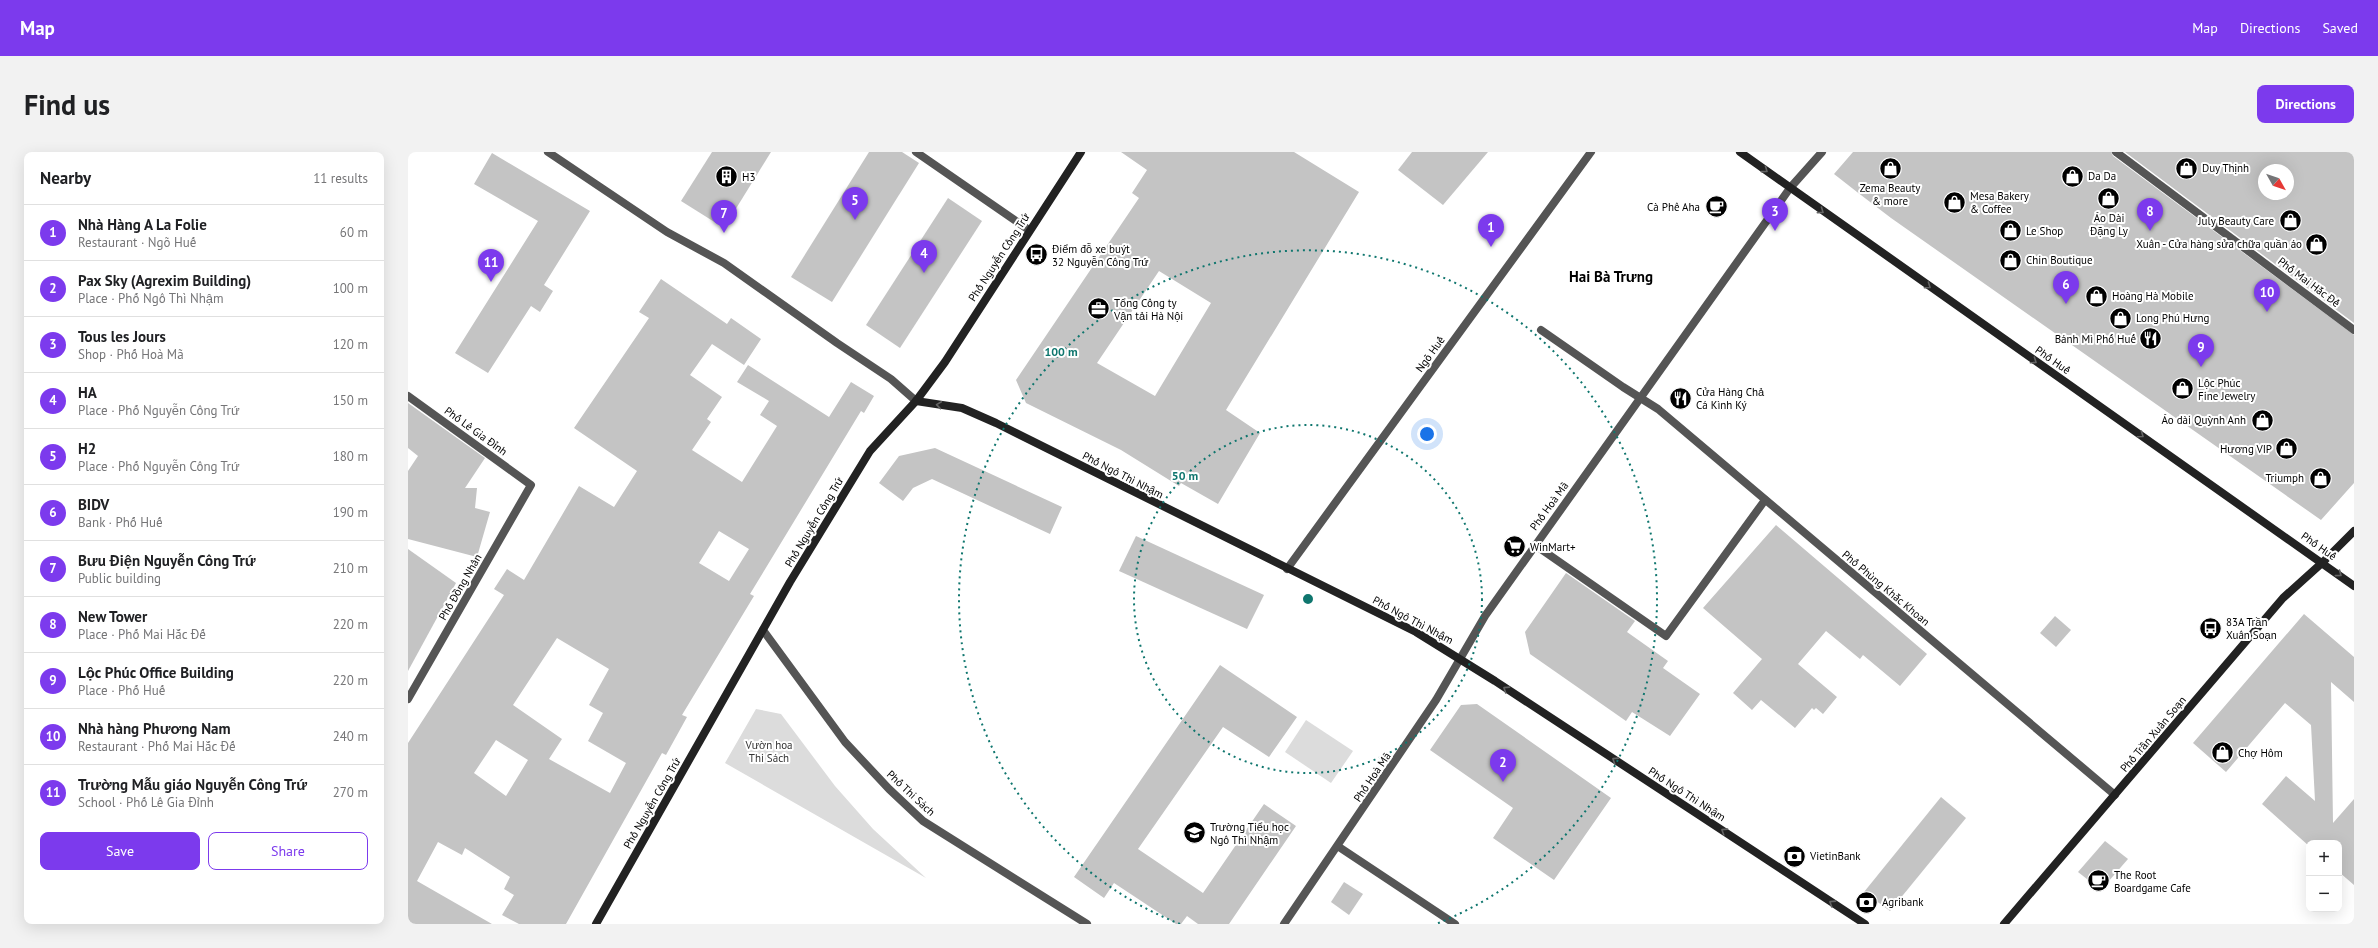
<!DOCTYPE html>
<html lang="en">
<head>
<meta charset="utf-8">
<style>
  :root { --surface:#fff; --page:#f2f2f2; --text:#202124; --muted:#757577; --line:#e0e0e0; --accent:#7c3aed }
  body { margin:0; font-family:"PT Sans",sans-serif; background:var(--page); color:var(--text) }
  .controls { position:absolute; right:12px; bottom:12px; display:grid; overflow:hidden; border-radius:8px; box-shadow:0 4px 16px #0002 }
  .controls button { width:36px; height:36px; display:grid; place-items:center; padding:0; border:0; border-bottom:1px solid var(--line); background:var(--surface); color:var(--text); font:20px sans-serif }
  .compass { position:absolute; left:1850px; top:12px; width:36px; height:36px; border-radius:50%; background:var(--surface); box-shadow:0 4px 16px #0002; rotate:130deg }
  .you { position:absolute; left:1019px; top:282px; width:14px; height:14px; margin:-10px; border:3px solid #fff; border-radius:50%; background:#1a73e8; box-shadow:0 0 0 6px #1a73e833 }
  .badge { display:grid; place-items:center; width:26px; height:26px; border-radius:50%; background:var(--accent); color:#fff; font-size:13px; font-weight:700 }
  .pin { position:absolute; translate:-50% -33px; filter:drop-shadow(0 1px 2px #0008) }
  .pin::after { content:''; position:absolute; top:21px; width:14px; height:12px; background:inherit; clip-path:polygon(0 0,100% 0,50% 100%) }
  .list { margin:0; padding:0; list-style:none }
  h2 { display:flex; justify-content:space-between; align-items:center; height:52px; margin:0; padding:0 16px; font-size:17px }
  h2 small { font-size:13px; font-weight:400; color:var(--muted) }
  .list li { display:grid; grid-template-columns:26px 1fr auto; gap:12px; align-items:center; box-sizing:border-box; height:56px; padding:0 16px; border-top:1px solid var(--line) }
  .list b { display:block; font-size:15px; white-space:nowrap }
  .list p { margin:0; font-size:13px; white-space:nowrap; color:var(--muted) }
  .list em { font-size:13px; font-style:normal; color:var(--muted) }
  .actions { display:flex; gap:8px; padding:12px 16px }
  .actions a { flex:1; padding:9px 0; border:1px solid var(--accent); border-radius:8px; text-align:center; font-size:14px; color:var(--accent) }
  .actions .main { background:var(--accent); color:#fff }
  .map { position:relative; flex:none; width:1946px; height:772px; overflow:hidden; border-radius:8px }
  header { display:flex; align-items:center; gap:24px; box-sizing:border-box; height:56px; padding:0 20px; background:var(--accent); color:#fff }
  header strong { font-size:19px }
  nav { display:flex; gap:22px; margin-inline-start:auto; font-size:14px }
  .intro { display:flex; align-items:center; justify-content:space-between; box-sizing:border-box; height:96px; padding:0 24px }
  h1 { margin:0; font-size:28px }
  .button { padding:10px 18px; border-radius:8px; background:var(--accent); color:#fff; font-size:14px; font-weight:700 }
  main { display:flex; gap:24px; padding:0 24px }
  aside { flex:1; background:var(--surface); border-radius:8px; box-shadow:0 4px 16px #0002 }
  .map>svg:first-child { display:block }
  .green { fill:#dcdcdc }
  .building { fill:#c4c4c4; fill-rule:evenodd }
  .lines { fill:none; stroke-linecap:round; stroke-linejoin:round }
  .street { stroke:#555; stroke-width:8 }
  .secondary { stroke:#222; stroke-width:8 }
  .oneway { stroke:#646464 }
  .ring { fill:none; stroke:#0f766e; stroke-width:2; stroke-dasharray:2 4 }
  .labels { text-anchor:middle; stroke-width:4; stroke-linejoin:round; paint-order:stroke }
  .poi-label { font-size:11px; fill:#000; stroke:#fff; text-anchor:start }
  .street-label { font-size:11px; fill:#000; stroke:#fff }
  .park-label { font-size:11px; fill:#333; stroke:#fff }
  .district-label { font-size:15px; font-weight:bold; fill:#000; stroke:#fff }
  .centre { fill:#0f766e; stroke:#fff; stroke-width:2 }
  .ring-label { font-size:12px; text-anchor:middle; font-weight:bold; fill:#0f766e; stroke:#fff; stroke-width:4; stroke-linejoin:round; paint-order:stroke }
</style>
</head>
<body>
<header>
<strong>Map</strong>
<nav><a>Map</a><a>Directions</a><a>Saved</a></nav>
</header>
<div class="intro"><h1>Find us</h1><a class="button">Directions</a></div>
<main>
<aside>
<h2>Nearby<small>11 results</small></h2>
<ul class="list">
<li><span class="badge">1</span><div><b>Nhà Hàng A La Folie</b><p>Restaurant · Ngõ Huế</p></div><em>60 m</em></li>
<li><span class="badge">2</span><div><b>Pax Sky (Agrexim Building)</b><p>Place · Phố Ngô Thì Nhậm</p></div><em>100 m</em></li>
<li><span class="badge">3</span><div><b>Tous les Jours</b><p>Shop · Phố Hoà Mã</p></div><em>120 m</em></li>
<li><span class="badge">4</span><div><b>HA</b><p>Place · Phố Nguyễn Công Trứ</p></div><em>150 m</em></li>
<li><span class="badge">5</span><div><b>H2</b><p>Place · Phố Nguyễn Công Trứ</p></div><em>180 m</em></li>
<li><span class="badge">6</span><div><b>BIDV</b><p>Bank · Phố Huế</p></div><em>190 m</em></li>
<li><span class="badge">7</span><div><b>Bưu Điện Nguyễn Công Trứ</b><p>Public building</p></div><em>210 m</em></li>
<li><span class="badge">8</span><div><b>New Tower</b><p>Place · Phố Mai Hắc Đế</p></div><em>220 m</em></li>
<li><span class="badge">9</span><div><b>Lộc Phúc Office Building</b><p>Place · Phố Huế</p></div><em>220 m</em></li>
<li><span class="badge">10</span><div><b>Nhà hàng Phương Nam</b><p>Restaurant · Phố Mai Hắc Đế</p></div><em>240 m</em></li>
<li><span class="badge">11</span><div><b>Trường Mẫu giáo Nguyễn Công Trứ</b><p>School · Phố Lê Gia Đỉnh</p></div><em>270 m</em></li>
</ul>
<div class="actions"><a class="main">Save</a><a>Share</a></div>
</aside>
<div class="map">
<svg width="1946" height="772" viewBox="0 0 1946 772">
  <rect width="100%" height="100%" fill="#fff"/>
  <g class="green">
    <polygon points="348,557 373,562 427,634 465,677 518,726 317,611"/>
    <polygon points="898,568 945,599 923,631 877,600"/>
  </g>
  <g class="building">
    <polygon points="304,0 363,0 316,76 273,49"/>
    <polygon points="461,0 494,0 511,11 424,150 383,125"/>
    <path d="M 713,0 L 886,0 L 951,40 L 818,258 L 852,281 L 810,352 L 773,331 L 771,334 L 713,298 L 618,251 L 608,228 L 731,46 L 724,41 L 739,18 ZM 751,119 L 803,151 L 747,244 L 689,211 Z"/>
    <polygon points="1004,0 1080,0 1035,53 990,18"/>
    <polygon points="1445,0 1703,0 1705,4 1946,183 1946,331 1913,368 1483,66 1449,40 1426,22"/>
    <path d="M 1717,0 L 1946,0 L 1946,171 ZM 1856,18 L 1880,18 L 1880,42 L 1856,42 Z"/>
    <polygon points="84,1 182,59 136,133 145,139 132,160 123,154 80,221 47,201 130,69 66,32"/>
    <polygon points="540,46 574,69 492,196 458,173"/>
    <path d="M 253,127 L 319,172 L 323,166 L 353,187 L 336,213 L 304,192 L 282,223 L 314,245 L 299,267 L 303,270 L 284,298 L 334,330 L 369,274 L 352,263 L 361,249 L 329,230 L 340,213 L 421,265 L 443,230 L 466,244 L 456,261 L 453,259 L 342,442 L 346,444 L 274,563 L 279,565 L 258,603 L 254,601 L 158,772 L 111,772 L 94,763 L 106,743 L 96,737 L 102,725 L 57,696 L 54,703 L 30,690 L 9,729 L 84,772 L 0,772 L 0,591 L 96,443 L 86,437 L 99,417 L 116,428 L 171,334 L 206,355 L 229,319 L 166,276 L 241,166 L 231,160 ZM 311,379 L 341,397 L 321,429 L 291,411 ZM 149,486 L 201,517 L 181,553 L 195,561 L 180,589 L 218,611 L 202,641 L 141,607 L 154,587 L 105,553 ZM 88,588 L 120,608 L 98,644 L 66,621 Z"/>
    <polygon points="0,251 77,306 57,336 69,336 67,356 82,360 69,405 0,387 0,319 10,304 0,296"/>
    <polygon points="527,296 654,355 642,382 524,327 505,336 495,349 471,331 491,304"/>
    <polygon points="1368,373 1519,502 1492,534 1455,503 1452,507 1418,479 1390,512 1429,545 1415,562 1408,556 1406,558 1404,556 1387,576 1353,548 1344,558 1325,541 1354,507 1295,456"/>
    <polygon points="728,384 856,443 839,477 711,419"/>
    <polygon points="0,397 48,431 0,519"/>
    <polygon points="1158,421 1227,469 1219,480 1260,509 1255,516 1292,542 1262,584 1224,560 1218,569 1122,502 1117,480"/>
    <polygon points="1896,462 1946,505 1946,550 1923,530 1925,671 1946,647 1946,733 1931,720 1931,691 1901,691 1901,694 1854,652 1878,624 1907,649 1903,573 1877,551 1818,620 1785,591"/>
    <polygon points="1647,464 1663,478 1648,495 1632,481"/>
    <polygon points="812,513 889,565 861,605 815,575 730,697 795,741 856,652 888,674 821,772 790,772 779,764 773,772 768,772 706,731 696,746 666,725"/>
    <polygon points="1069,552 1203,646 1146,728 1085,686 1105,656 1022,598 1053,553"/>
    <polygon points="1533,645 1558,666 1482,759 1456,740"/>
    <polygon points="1697,689 1720,707 1693,738 1670,720"/>
    <polygon points="936,730 955,742 941,763 923,750"/>
  </g>
  <g class="lines">
    <g class="street">
      <polyline points="140,0 259,80 316,111 429,191 483,227 508,249"/>
      <polyline points="508,0 621,78"/>
      <polyline points="1708,0 1946,178"/>
      <polyline points="1133,178 1215,235 1250,257 1707,643"/>
      <polyline points="0,244 123,333 0,547"/>
      <polyline points="1127,393 1258,484 1357,348"/>
      <polyline points="879,417 1183,0"/>
      <polyline points="355,478 437,590 481,637 515,669 679,772"/>
      <polyline points="931,695 1047,772"/>
      <polyline points="876,772 1028,548 1077,464 1382,36 1414,0"/>
    </g>
    <g class="secondary">
      <polyline points="1332,0 1946,434"/>
      <polyline points="508,249 554,256 588,271 1008,480 1087,529 1457,772"/>
      <polyline points="188,772 382,430 462,299 508,249 537,210 673,0"/>
      <polyline points="1596,772 1875,446 1915,410 1946,379"/>
    </g>
  </g>
  <defs><path id="oneway-chevron" d="M-2-3.5L2.5 0L-2 3.5" fill="none" stroke-width="1.6" stroke-linecap="round" stroke-linejoin="round"/></defs>
  <g class="oneway">
    <use href="#oneway-chevron" transform="translate(1357 18) rotate(36)"/>
    <use href="#oneway-chevron" transform="translate(1413 59) rotate(36)"/>
    <use href="#oneway-chevron" transform="translate(1520 134) rotate(35)"/>
    <use href="#oneway-chevron" transform="translate(1626 209) rotate(35)"/>
    <use href="#oneway-chevron" transform="translate(531 253) rotate(-172)"/>
    <use href="#oneway-chevron" transform="translate(1733 283) rotate(35)"/>
    <use href="#oneway-chevron" transform="translate(1931 422) rotate(37)"/>
    <use href="#oneway-chevron" transform="translate(1098 537) rotate(-147)"/>
    <use href="#oneway-chevron" transform="translate(1207 608) rotate(-147)"/>
    <use href="#oneway-chevron" transform="translate(1316 679) rotate(-147)"/>
    <use href="#oneway-chevron" transform="translate(1424 751) rotate(-147)"/>
  </g>
  <g class="ring">
    <circle cx="900" cy="447" r="174"/>
    <path d="M772 772A349 349 0 1 1 1028 772"/>
  </g>
  <defs>
    <symbol id="shop-disc" viewBox="-11 -11 22 22"><circle r="9.5" fill="#000" stroke="#fff"/><path d="M-5-2.5h2.3a2.7 3.5 0 0 1 5.4 0H5L5.5 6h-11ZM-1.5-2.5h3a1.5 2.3 0 0 0-3 0Z" fill="#fff"/></symbol>
    <symbol id="building-disc" viewBox="-11 -11 22 22"><circle r="9.5" fill="#000" stroke="#fff"/><path d="M-4-6H4V6H1V3H-1V6H-4ZM-2.5-4.3h1.7v1.8h-1.7ZM.8-4.3h1.7v1.8H.8ZM-2.5-1h1.7V.8h-1.7ZM.8-1h1.7V.8H.8Z" fill="#fff"/></symbol>
    <symbol id="cafe-disc" viewBox="-11 -11 22 22"><circle r="9.5" fill="#000" stroke="#fff"/><path d="M-5.5-4.5H6V0H3Q3 3.5 0 3.5H-2.5Q-5.5 3.5-5.5 0ZM3-3.2v2h1.7v-2ZM-6 4.5H4V6H-6Z" fill="#fff"/></symbol>
    <symbol id="bus-disc" viewBox="-11 -11 22 22"><circle r="9.5" fill="#000" stroke="#fff"/><path d="M-5-6H5V4H4V6H2V4H-2V6H-4V4H-5ZM-3.5-4V0h7V-4ZM-3.5 1.2v1.5H-2V1.2ZM2 1.2v1.5H3.5V1.2Z" fill="#fff"/></symbol>
    <symbol id="office-disc" viewBox="-11 -11 22 22"><circle r="9.5" fill="#000" stroke="#fff"/><path d="M-6-3h4V-5.5h4V-3h4V5H-6ZM-1-4.5V-3h2v-1.5ZM-6 0V1H6V0Z" fill="#fff"/></symbol>
    <symbol id="restaurant-disc" viewBox="-11 -11 22 22"><circle r="9.5" fill="#000" stroke="#fff"/><path d="M-5-6h1v4h1v-4h1v4h1v-4h1v5L-1.5 .5V6h-2V.5L-5-1ZM5-6V6H3V1.5H1.5Q1.5-4 5-6Z" fill="#fff"/></symbol>
    <symbol id="supermarket-disc" viewBox="-11 -11 22 22"><circle r="9.5" fill="#000" stroke="#fff"/><path d="M-6-5.5h2.5l.6 2H6L4.5 2H-2.5L-4.4-4H-6ZM-1.5 3.2a1.3 1.3 0 1 0 .1 0ZM3 3.2a1.3 1.3 0 1 0 .1 0Z" fill="#fff"/></symbol>
    <symbol id="school-disc" viewBox="-11 -11 22 22"><circle r="9.5" fill="#000" stroke="#fff"/><path d="M0-5L7-2L0 1L-7-2ZM-4 1L0 2.5L4 1V4Q0 6-4 4Z" fill="#fff"/></symbol>
    <symbol id="bank-disc" viewBox="-11 -11 22 22"><circle r="9.5" fill="#000" stroke="#fff"/><path d="M-6-4H6V4H-6ZM0-2.3a2.3 2.3 0 1 0 0 4.6a2.3 2.3 0 1 0 0-4.6Z" fill="#fff"/></symbol>
  </defs>
  <g fill-rule="evenodd">
    <use href="#shop-disc" x="1470" y="4" width="25" height="25"/>
    <use href="#shop-disc" x="1766" y="4" width="25" height="25"/>
    <use href="#shop-disc" x="1652" y="12" width="25" height="25"/>
    <use href="#building-disc" x="306" y="12" width="25" height="25"/>
    <use href="#shop-disc" x="1688" y="34" width="25" height="25"/>
    <use href="#shop-disc" x="1534" y="38" width="25" height="25"/>
    <use href="#cafe-disc" x="1296" y="42" width="25" height="25"/>
    <use href="#shop-disc" x="1870" y="56" width="25" height="25"/>
    <use href="#shop-disc" x="1590" y="66" width="25" height="25"/>
    <use href="#shop-disc" x="1896" y="80" width="25" height="25"/>
    <use href="#bus-disc" x="616" y="90" width="25" height="25"/>
    <use href="#shop-disc" x="1590" y="96" width="25" height="25"/>
    <use href="#shop-disc" x="1676" y="132" width="25" height="25"/>
    <use href="#office-disc" x="678" y="144" width="25" height="25"/>
    <use href="#shop-disc" x="1700" y="154" width="25" height="25"/>
    <use href="#restaurant-disc" x="1730" y="174" width="25" height="25"/>
    <use href="#shop-disc" x="1762" y="224" width="25" height="25"/>
    <use href="#restaurant-disc" x="1260" y="234" width="25" height="25"/>
    <use href="#shop-disc" x="1842" y="256" width="25" height="25"/>
    <use href="#shop-disc" x="1866" y="284" width="25" height="25"/>
    <use href="#shop-disc" x="1900" y="314" width="25" height="25"/>
    <use href="#supermarket-disc" x="1094" y="382" width="25" height="25"/>
    <use href="#bus-disc" x="1790" y="464" width="25" height="25"/>
    <use href="#shop-disc" x="1802" y="588" width="25" height="25"/>
    <use href="#school-disc" x="774" y="668" width="25" height="25"/>
    <use href="#bank-disc" x="1374" y="692" width="25" height="25"/>
    <use href="#cafe-disc" x="1678" y="716" width="25" height="25"/>
    <use href="#bank-disc" x="1446" y="738" width="25" height="25"/>
  </g>
  <g class="labels">
    <g class="poi-label">
      <text x="1794" y="20">Duy Thịnh</text>
      <text x="1680" y="28">Da Da</text>
      <text x="334" y="29">H3</text>
      <text x="1482" y="40" text-anchor="middle">Zema Beauty<tspan x="1482" dy="13">&amp; more</tspan></text>
      <text x="1562" y="48">Mesa Bakery<tspan x="1562" dy="13">&amp; Coffee</tspan></text>
      <text x="1292" y="59" text-anchor="end">Cà Phê Aha</text>
      <text x="1701" y="70" text-anchor="middle">Áo Dài<tspan x="1701" dy="13">Đặng Ly</tspan></text>
      <text x="1866" y="73" text-anchor="end">July Beauty Care</text>
      <text x="1618" y="83">Le Shop</text>
      <text x="1894" y="96" text-anchor="end">Xuân - Cửa hàng sửa chữa quần áo</text>
      <text x="644" y="101">Điểm đỗ xe buýt<tspan x="644" dy="13">32 Nguyễn Công Trứ</tspan></text>
      <text x="1618" y="112">Chin Boutique</text>
      <text x="1704" y="148">Hoàng Hà Mobile</text>
      <text x="706" y="155">Tổng Công ty<tspan x="706" dy="13">Vận tải Hà Nội</tspan></text>
      <text x="1728" y="170">Long Phú Hưng</text>
      <text x="1728" y="191" text-anchor="end">Bánh Mì Phố Huế</text>
      <text x="1790" y="235">Lộc Phúc<tspan x="1790" dy="13">Fine Jewelry</tspan></text>
      <text x="1288" y="244">Cửa Hàng Chả<tspan x="1288" dy="13">Cá Kình Ký</tspan></text>
      <text x="1838" y="272" text-anchor="end">Áo dài Quỳnh Anh</text>
      <text x="1864" y="301" text-anchor="end">Hương VIP</text>
      <text x="1896" y="330" text-anchor="end">Triumph</text>
      <text x="1122" y="399">WinMart+</text>
      <text x="1818" y="474">83A Trần<tspan x="1818" dy="13">Xuân Soạn</tspan></text>
      <text x="1830" y="605">Chợ Hôm</text>
      <text x="802" y="679">Trường Tiểu học<tspan x="802" dy="13">Ngô Thì Nhậm</tspan></text>
      <text x="1402" y="708">VietinBank</text>
      <text x="1706" y="727">The Root<tspan x="1706" dy="13">Boardgame Cafe</tspan></text>
      <text x="1474" y="754">Agribank</text>
    </g>
    <g class="street-label">
      <text transform="translate(591 105) rotate(-57)" y="4">Phố Nguyễn Công Trứ</text>
      <text transform="translate(1901 130) rotate(37)" y="4">Phố Mai Hắc Đế</text>
      <text transform="translate(1022 202) rotate(-54)" y="4">Ngõ Huế</text>
      <text transform="translate(1645 208) rotate(35)" y="4">Phố Huế</text>
      <text transform="translate(68 279) rotate(36)" y="4">Phố Lê Gia Đỉnh</text>
      <text transform="translate(715 323) rotate(27)" y="4">Phố Ngô Thì Nhậm</text>
      <text transform="translate(1141 354) rotate(-54)" y="4">Phố Hoà Mã</text>
      <text transform="translate(406 370) rotate(-59)" y="4">Phố Nguyễn Công Trứ</text>
      <text transform="translate(1911 394) rotate(35)" y="4">Phố Huế</text>
      <text transform="translate(52 435) rotate(-60)" y="4">Phố Đồng Nhân</text>
      <text transform="translate(1478 436) rotate(40)" y="4">Phố Phùng Khắc Khoan</text>
      <text transform="translate(1005 468) rotate(28)" y="4">Phố Ngô Thì Nhậm</text>
      <text transform="translate(1745 582) rotate(-50)" y="4">Phố Trần Xuân Soạn</text>
      <text transform="translate(964 625) rotate(-56)" y="4">Phố Hoà Mã</text>
      <text transform="translate(503 641) rotate(43)" y="4">Phố Thi Sách</text>
      <text transform="translate(1279 642) rotate(33)" y="4">Phố Ngô Thì Nhậm</text>
      <text transform="translate(244 651) rotate(-60)" y="4">Phố Nguyễn Công Trứ</text>
    </g>
    <g class="park-label">
      <text x="361" y="597">Vườn hoa<tspan x="361" dy="13">Thi Sách</tspan></text>
    </g>
    <g class="district-label">
      <text x="1203" y="130">Hai Bà Trưng</text>
    </g>
  </g>
  <circle cx="900" cy="447" r="6" class="centre"/>
  <g class="ring-label">
    <text x="653" y="204">100 m</text>
    <text x="777" y="328">50 m</text>
  </g>
</svg>
<div class="controls">
<button>+</button>
<button>−</button>
</div>
<svg class="compass" viewBox="-18 -18 36 36"><path d="M0-13l5 13h-10z" fill="#e53935"/><path d="M0 13l5-13h-10z" fill="#757577"/></svg>
<div class="you"></div>
<div class="pin badge" style="left:1083px;top:95px">1</div>
<div class="pin badge" style="left:1095px;top:630px">2</div>
<div class="pin badge" style="left:1367px;top:79px">3</div>
<div class="pin badge" style="left:516px;top:121px">4</div>
<div class="pin badge" style="left:447px;top:68px">5</div>
<div class="pin badge" style="left:1658px;top:152px">6</div>
<div class="pin badge" style="left:316px;top:81px">7</div>
<div class="pin badge" style="left:1742px;top:79px">8</div>
<div class="pin badge" style="left:1793px;top:215px">9</div>
<div class="pin badge" style="left:1859px;top:160px">10</div>
<div class="pin badge" style="left:83px;top:130px">11</div>
</div>
</main>
</body>
</html>
